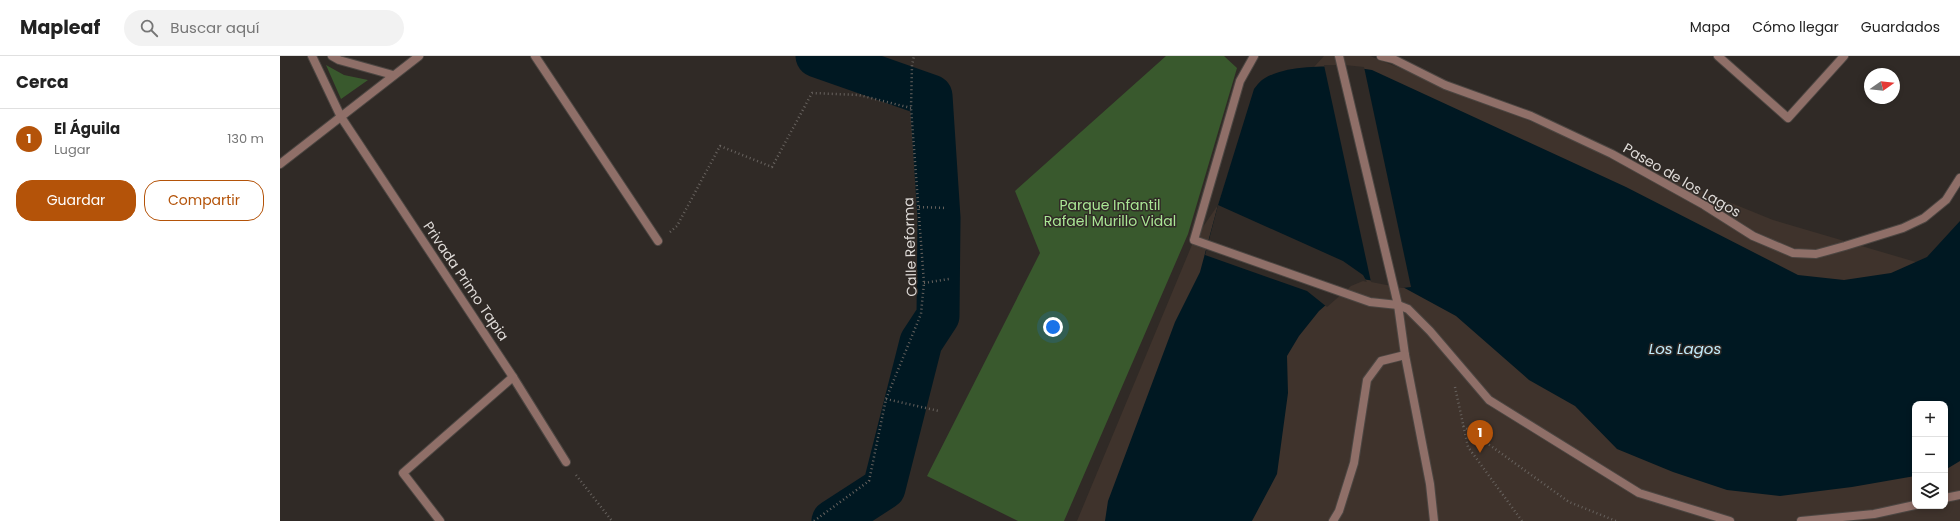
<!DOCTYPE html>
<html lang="es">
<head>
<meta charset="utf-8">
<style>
  :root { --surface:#fff; --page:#f2f2f2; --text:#222; --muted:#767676; --line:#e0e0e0; --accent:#b45309 }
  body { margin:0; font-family:Poppins,sans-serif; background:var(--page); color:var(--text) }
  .controls { position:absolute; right:12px; bottom:12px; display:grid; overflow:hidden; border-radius:8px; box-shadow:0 2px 6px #0003 }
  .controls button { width:36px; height:36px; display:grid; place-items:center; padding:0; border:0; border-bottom:1px solid var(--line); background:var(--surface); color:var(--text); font:20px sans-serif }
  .compass { position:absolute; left:1584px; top:12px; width:36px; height:36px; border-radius:50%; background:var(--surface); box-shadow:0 2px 6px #0003; rotate:76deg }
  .you { position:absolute; left:773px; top:271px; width:14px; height:14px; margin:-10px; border:3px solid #fff; border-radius:50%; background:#1a73e8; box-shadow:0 0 0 6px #1a73e833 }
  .badge { display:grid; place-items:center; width:26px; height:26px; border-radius:50%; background:var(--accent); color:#fff; font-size:13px; font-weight:700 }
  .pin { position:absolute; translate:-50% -33px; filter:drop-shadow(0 1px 2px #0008) }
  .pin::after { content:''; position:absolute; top:21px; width:14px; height:12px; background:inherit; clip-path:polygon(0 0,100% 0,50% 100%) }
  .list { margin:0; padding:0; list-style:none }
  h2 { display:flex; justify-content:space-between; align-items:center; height:52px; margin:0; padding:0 16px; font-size:17px }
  h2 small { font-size:13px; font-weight:400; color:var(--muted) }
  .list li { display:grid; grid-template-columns:26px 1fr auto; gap:12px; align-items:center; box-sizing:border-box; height:60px; padding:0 16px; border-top:1px solid var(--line) }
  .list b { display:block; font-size:15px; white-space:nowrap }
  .list p { margin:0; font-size:13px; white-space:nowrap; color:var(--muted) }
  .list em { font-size:13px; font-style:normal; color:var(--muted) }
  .actions { display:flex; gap:8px; padding:12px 16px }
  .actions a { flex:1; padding:9px 0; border:1px solid var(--accent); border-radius:16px; text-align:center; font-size:14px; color:var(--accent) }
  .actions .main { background:var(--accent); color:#fff }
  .icon { flex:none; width:22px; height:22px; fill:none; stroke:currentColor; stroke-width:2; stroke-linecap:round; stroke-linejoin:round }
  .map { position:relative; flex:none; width:1680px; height:465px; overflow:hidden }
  header { display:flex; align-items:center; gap:24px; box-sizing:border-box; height:56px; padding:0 20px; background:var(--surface); border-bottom:1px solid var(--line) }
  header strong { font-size:19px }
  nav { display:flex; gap:22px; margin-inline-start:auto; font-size:14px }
  .search { width:280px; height:36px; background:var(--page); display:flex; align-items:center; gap:10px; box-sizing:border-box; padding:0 14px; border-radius:22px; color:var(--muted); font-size:15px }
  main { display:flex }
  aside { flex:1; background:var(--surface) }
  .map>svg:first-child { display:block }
  .built { fill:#3f332c; fill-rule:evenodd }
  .green { fill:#39592d }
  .water { fill:#001822 }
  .pier { fill:#302a26 }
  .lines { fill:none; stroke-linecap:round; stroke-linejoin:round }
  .river { stroke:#001822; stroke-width:43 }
  .lane-casing { stroke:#4c4642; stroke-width:10 }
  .street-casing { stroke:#4c4642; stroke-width:10 }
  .path { stroke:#68635f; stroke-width:2.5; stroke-dasharray:1 3; stroke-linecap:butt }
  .lane { stroke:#8f6f68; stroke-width:8 }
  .street { stroke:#8f6f68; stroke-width:8 }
  .labels { text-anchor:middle; stroke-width:3; stroke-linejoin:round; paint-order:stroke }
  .street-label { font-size:14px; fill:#dedad7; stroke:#302a26 }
  .park-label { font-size:14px; fill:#aae695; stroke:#302a26 }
  .water-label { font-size:15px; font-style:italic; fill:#c1ecfd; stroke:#302a26 }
</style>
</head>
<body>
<header>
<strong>Mapleaf</strong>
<div class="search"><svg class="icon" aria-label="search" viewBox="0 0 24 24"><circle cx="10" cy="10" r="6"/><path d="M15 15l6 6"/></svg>Buscar aquí</div>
<nav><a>Mapa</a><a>Cómo llegar</a><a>Guardados</a></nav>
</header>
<main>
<aside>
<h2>Cerca<small></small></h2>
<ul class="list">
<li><span class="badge">1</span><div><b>El Águila</b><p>Lugar</p></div><em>130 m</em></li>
</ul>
<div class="actions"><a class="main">Guardar</a><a>Compartir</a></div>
</aside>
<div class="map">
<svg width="1680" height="465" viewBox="0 0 1680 465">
  <rect width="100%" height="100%" fill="#302a26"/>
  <path class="built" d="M 1044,0 L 1090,0 L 1493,164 L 1680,219 L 1680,465 L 797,465 L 914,184 L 938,149 L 954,99 ZM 1635,348 L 1665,348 L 1665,450 L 1635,450 Z"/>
  <g class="green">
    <polygon points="886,0 944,0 957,12 908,178 784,465 738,465 647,420 760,197 735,135"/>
    <polygon points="46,9 64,19 88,24 61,43"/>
  </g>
  <path class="water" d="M 1065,10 L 1092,14 L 1346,131 L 1518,219 L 1564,224 L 1611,217 L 1647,201 L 1680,165 L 1680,405 L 1665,414 L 1665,348 L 1635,348 L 1635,420 L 1572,431 L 1500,440 L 1447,434 L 1393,416 L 1337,393 L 1295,350 L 1249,324 L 1176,260 L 1119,229 L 1082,223 L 1070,228 L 1039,255 L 1019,280 L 1007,300 L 1008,337 L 997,418 L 972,465 L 825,465 L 828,445 L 895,266 L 920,216 L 938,149 L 974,33 C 977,29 981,24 985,22 C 1008,9 1039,11 1065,10 Z"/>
  <g class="pier">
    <polygon points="1044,9 1065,9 1084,11 1131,231 1122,232 1091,226"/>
    <polygon points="938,149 1063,205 1083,219 1087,226 1083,225 1071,230 1047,251 1027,235 925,199"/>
  </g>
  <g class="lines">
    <polyline class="river" points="537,0 651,40 659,162 658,260 641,286 604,432 553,465"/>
    <defs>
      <polyline id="lane" points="255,0 378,185"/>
      <g id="street">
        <polyline points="32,0 61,61 233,321 286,406"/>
        <polyline points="52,0 59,4 113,19"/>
        <polyline points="974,0 960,25 914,184 1090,246 1118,249 1128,253 1150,275 1209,344 1359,437 1450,465"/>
        <polyline points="1059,0 1118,249 1125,299 1150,428 1154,465"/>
        <polyline points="1101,0 1113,3 1165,29 1251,60 1332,98 1424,149 1473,180 1513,197 1536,198 1565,190 1623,172 1644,162 1666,144 1680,122"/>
        <polyline points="1438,0 1508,62 1564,0"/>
        <polyline points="0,108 139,0"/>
        <polyline points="1665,442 1680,439"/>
        <polyline points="160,465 123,417 233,321"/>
        <polyline points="1053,465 1059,455 1074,407 1087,324 1101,305 1125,299"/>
        <polyline points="1521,465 1594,458 1635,449"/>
      </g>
    </defs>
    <use href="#lane" class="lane-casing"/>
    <use href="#street" class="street-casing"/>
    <g class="path">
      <polyline points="639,151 667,152"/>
      <polyline points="390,176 397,170 440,90 492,111 532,37 579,39 631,52"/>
      <polyline points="644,227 669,223"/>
      <polyline points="1175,331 1188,391 1242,465"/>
      <polyline points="606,343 659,355"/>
      <polyline points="1183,370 1289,446 1336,465"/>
      <polyline points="296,419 332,465"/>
      <polyline points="534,465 589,425 606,343 641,258 644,227 631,52 632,9 634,0"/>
    </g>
    <use href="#lane" class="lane"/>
    <use href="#street" class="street"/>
  </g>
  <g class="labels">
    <g class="street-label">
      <text transform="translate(1402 124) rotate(30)" y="5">Paseo de los Lagos</text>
      <text transform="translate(630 191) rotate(-92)" y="5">Calle Reforma</text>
      <text transform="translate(186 225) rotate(56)" y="5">Privada Primo Tapia</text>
    </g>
    <g class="park-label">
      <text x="830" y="154">Parque Infantil<tspan x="830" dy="16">Rafael Murillo Vidal</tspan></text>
    </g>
    <g class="water-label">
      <text x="1405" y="298">Los Lagos</text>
    </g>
  </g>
</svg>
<div class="controls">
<button>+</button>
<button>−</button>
<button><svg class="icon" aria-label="layers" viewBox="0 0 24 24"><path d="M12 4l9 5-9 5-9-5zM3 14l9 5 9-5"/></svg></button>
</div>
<svg class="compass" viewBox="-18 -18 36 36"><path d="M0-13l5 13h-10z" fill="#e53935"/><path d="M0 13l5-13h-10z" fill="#767676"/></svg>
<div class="you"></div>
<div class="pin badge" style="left:1200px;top:397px">1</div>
</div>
</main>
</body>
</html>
